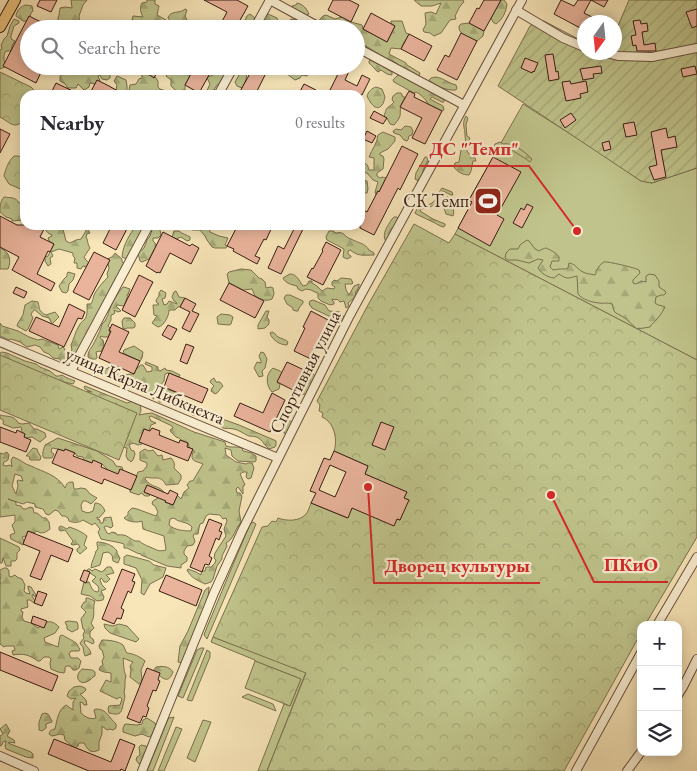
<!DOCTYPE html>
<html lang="en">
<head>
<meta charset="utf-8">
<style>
  :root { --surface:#fff; --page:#f7f7f7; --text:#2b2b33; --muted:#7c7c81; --line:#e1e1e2 }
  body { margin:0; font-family:"EB Garamond",serif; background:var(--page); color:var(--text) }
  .controls { position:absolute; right:15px; bottom:15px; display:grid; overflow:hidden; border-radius:10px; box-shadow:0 2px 12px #0003 }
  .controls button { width:45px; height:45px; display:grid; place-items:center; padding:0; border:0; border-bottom:1px solid var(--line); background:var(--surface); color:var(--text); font:25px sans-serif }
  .compass { position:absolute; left:577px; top:15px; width:45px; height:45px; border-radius:50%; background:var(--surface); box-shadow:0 2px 12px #0003; rotate:195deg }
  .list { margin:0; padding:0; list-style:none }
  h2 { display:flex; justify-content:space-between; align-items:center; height:65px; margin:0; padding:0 20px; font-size:21px }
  h2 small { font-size:16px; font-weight:400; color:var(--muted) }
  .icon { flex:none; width:28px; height:28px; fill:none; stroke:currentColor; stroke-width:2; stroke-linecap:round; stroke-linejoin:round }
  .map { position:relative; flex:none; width:697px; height:771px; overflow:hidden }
  .search { position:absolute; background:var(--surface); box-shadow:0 2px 12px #0003; left:20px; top:20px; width:345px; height:55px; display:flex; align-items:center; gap:12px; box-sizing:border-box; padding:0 18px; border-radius:28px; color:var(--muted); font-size:19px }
  .panel { position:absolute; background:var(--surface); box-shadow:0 2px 12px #0003; left:20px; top:90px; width:345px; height:140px; border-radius:15px }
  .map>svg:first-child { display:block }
  .grass { fill:#c0c48c; stroke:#7c704f }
  .forest { fill:url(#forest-firs); stroke:#7c704f; fill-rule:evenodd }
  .park { fill:url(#park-crowns); stroke:#7c704f }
  .garden { fill:url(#garden-furrows); stroke:#7c704f }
  .building { fill:#eab49c; stroke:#381d12; fill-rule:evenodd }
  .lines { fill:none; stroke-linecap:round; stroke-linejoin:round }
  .minor-casing { stroke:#684f3c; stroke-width:10 }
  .major-casing { stroke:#381d12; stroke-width:12 }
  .minor { stroke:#faefd2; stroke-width:8 }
  .major { stroke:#ecc37c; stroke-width:10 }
  .labels { text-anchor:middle; stroke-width:4.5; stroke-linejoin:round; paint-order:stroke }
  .poi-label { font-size:18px; fill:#381d12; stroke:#faefd2; text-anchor:end }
  .street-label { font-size:18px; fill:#381d12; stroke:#faefd2 }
  .leader { fill:none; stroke:#d62828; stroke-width:2 }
  .callout-dot { fill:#d62828; stroke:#faefd2; stroke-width:2 }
  .callout-label { font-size:19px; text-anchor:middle; font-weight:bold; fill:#d62828; stroke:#faefd2; stroke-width:4.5; stroke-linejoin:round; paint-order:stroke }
</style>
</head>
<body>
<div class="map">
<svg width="697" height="771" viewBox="0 0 697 771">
  <defs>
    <pattern id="forest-firs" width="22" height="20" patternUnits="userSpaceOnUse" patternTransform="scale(1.25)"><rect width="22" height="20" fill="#c0c48c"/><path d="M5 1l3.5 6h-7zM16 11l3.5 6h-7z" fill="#a6a878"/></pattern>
    <pattern id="park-crowns" width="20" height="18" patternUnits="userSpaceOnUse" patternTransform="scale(1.25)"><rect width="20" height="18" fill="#c0c48c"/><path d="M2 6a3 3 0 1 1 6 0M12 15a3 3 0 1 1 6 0" fill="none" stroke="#a6a878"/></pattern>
    <pattern id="garden-furrows" width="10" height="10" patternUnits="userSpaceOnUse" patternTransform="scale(1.25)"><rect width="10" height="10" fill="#c0c48c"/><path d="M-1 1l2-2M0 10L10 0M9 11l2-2" fill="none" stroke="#a6a878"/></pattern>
  </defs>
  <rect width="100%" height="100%" fill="#f8e6b9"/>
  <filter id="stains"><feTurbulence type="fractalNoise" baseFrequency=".004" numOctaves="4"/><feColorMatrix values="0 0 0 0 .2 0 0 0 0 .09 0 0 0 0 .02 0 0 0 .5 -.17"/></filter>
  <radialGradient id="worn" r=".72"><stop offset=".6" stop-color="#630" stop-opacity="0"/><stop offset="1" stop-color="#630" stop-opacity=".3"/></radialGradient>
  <g class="grass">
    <polygon points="523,104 591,147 641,181 652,183 697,168 697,360 455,234 472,202 469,200"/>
    <polygon points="253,522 256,524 207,639 204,635 207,627 250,524"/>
    <polygon points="213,637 306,672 267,771 258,771 284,704 290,706 301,679 255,661 255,660 211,642"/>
    <polygon points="201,648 204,648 183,698 178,696 197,650"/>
    <polygon points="207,650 210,652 210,657 192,701 187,700"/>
    <polygon points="248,694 273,704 276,711 242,697"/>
    <polygon points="174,717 153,771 147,771 168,719 169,718"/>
    <polygon points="203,720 211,722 195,762 187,758"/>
    <polygon points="176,727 182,729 164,771 158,771"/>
  </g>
  <g class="forest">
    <polygon points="71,0 87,0 83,5 79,16 80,24 78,28 75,29 71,25 69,29 54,29 55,26 60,22 58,20 58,17 59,16 59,15 60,8 65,7 72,8"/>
    <path d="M 147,0 L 155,0 L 155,4 L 159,6 L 157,15 L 166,20 L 164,29 L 129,29 L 130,27 L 137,27 L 136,23 L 132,20 L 133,16 L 143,17 C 141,13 139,8 142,3 L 147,2 Z"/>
    <path d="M 414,0 L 463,0 L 464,2 C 459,6 458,11 455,16 L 456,19 L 450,20 L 441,33 L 434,36 L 430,33 L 424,32 L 423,30 L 426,24 L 425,13 L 431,12 L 436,14 L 441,3 L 432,6 L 421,6 Z"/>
    <path d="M 501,0 L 504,0 L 507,4 C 506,12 503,19 496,24 L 493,22 L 491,18 Z"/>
    <path d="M 297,3 C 303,4 307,9 309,14 L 305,15 L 293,9 L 292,6 L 296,5 Z"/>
    <path d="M 26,5 L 32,6 L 33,11 L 31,13 L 30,17 L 29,16 L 27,21 L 23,21 L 16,16 C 16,11 21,6 26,5 Z"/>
    <path d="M 185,9 L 187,10 L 185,16 L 187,20 L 184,26 L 178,27 L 172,23 L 168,18 C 170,10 180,14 185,9 Z"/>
    <polygon points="250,14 255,18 252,29 241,29 247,16"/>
    <path d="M 268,14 L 277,18 L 278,22 L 277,22 C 274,29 269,29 262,29 C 266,24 263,20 265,15 Z"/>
    <polygon points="326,15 335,19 342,17 351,22 362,25 363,29 387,42 395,26 391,23 391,21 402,21 406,33 409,34 401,49 391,48 389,54 406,63 407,65 420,73 419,76 403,68 392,60 387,59 364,45 356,43 356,29 334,29 319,22 320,19 323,16"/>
    <polygon points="301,17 317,29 295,29 290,25 289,23 291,19 297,20"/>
    <path d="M 14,19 L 19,21 L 19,23 L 14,26 L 11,36 L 11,39 L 15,41 L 12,46 L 11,51 L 6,51 C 2,56 5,61 5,67 L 0,69 L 0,50 L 2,49 L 1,45 L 4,39 L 7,36 L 10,26 Z"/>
    <path d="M 469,23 L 484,31 L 483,36 L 477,41 C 470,38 458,35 459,26 L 461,24 Z"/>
    <path d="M 370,60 L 382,66 L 392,72 L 392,75 L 387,74 L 381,70 L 378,72 C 375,70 373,66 369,63 L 369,61 Z"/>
    <polygon points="83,66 87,68 87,71 90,73 95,66 122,66 121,70 112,69 111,72 110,73 110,78 107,80 102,79 100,75 98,76 100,81 95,84 90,83 89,87 84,90 78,84 76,88 68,88 65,84 60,81 60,76 65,73 64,70 65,69 77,69"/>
    <polygon points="172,66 182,67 184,73 190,76 185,85 185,90 182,90 180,94 171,86 171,80 166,76 169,68"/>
    <polygon points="220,66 226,66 228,71 220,85 218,84 214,89 216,92 215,95 205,95 210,84 207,78 208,77 215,74 219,71"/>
    <polygon points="281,66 311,66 311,69 307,76 302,75 300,78 295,80 287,74"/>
    <path d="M 242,70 L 246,71 C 248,76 245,83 242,88 L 237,86 L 235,82 Z"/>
    <polygon points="145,74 155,77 158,81 158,87 160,89 166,91 167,95 133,95 131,91 129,90 130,85 136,84 139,79 142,78 142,75"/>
    <path d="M 399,75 L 433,89 L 435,94 L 444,100 L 444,102 L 442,102 L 432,97 L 430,99 L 443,106 L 444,110 L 442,111 L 428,104 C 426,99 420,94 416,92 L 414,93 L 394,82 L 393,80 L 397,76 Z"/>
    <polygon points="117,76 126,80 127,86 127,95 116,90 117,85 114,81"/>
    <path d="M 435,77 C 444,78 448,83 456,85 L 457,88 L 456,90 C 447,91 436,86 429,80 L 431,78 Z"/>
    <path d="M 376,87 L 382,89 L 385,97 C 384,100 384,103 382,105 C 376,113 369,101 367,96 C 368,92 372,88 376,87 Z"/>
    <path d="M 397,93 L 401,93 L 403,97 L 405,97 C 404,100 402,102 401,105 C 399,115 403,115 394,125 L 390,124 L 387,118 L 384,117 C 387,104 387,110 394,102 L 392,100 L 393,96 Z"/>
    <path d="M 466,116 L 468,118 L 466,125 L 467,136 L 470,138 L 469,141 L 474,144 L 474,148 L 467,145 C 465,140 465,137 465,133 C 464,126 462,123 466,116 Z"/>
    <polygon points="405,126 411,127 413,131 412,135 409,136 408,140 407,141 404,140 400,135 394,133 393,131 396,129 401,130"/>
    <path d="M 383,132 L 395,137 L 395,141 L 388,149 L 380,153 L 380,155 L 383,156 L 384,159 L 383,169 L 377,173 L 377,176 L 380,178 L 382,177 L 386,178 L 379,192 L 378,191 L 376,195 L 375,192 L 378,182 L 373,180 L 367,173 L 360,172 L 360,167 L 362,167 L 364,163 C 368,164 368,167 369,170 L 374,170 L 374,158 L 369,157 C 372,149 377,144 378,135 Z"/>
    <path d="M 500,142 L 503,144 C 513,142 526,153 532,159 L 530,162 L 526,159 L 507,147 L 506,148 L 505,153 L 501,157 L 493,152 L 495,144 Z"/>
    <path d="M 463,149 L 466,149 L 469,154 L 474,155 L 476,161 L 473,161 L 471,171 L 469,175 C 463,175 457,172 454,167 L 455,163 L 459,162 L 461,150 Z"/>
    <polygon points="425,157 427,157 428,160 423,170 423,176 421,180 418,181 415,179 416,173"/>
    <polygon points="360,178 367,181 368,189 367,193 363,193 360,199"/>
    <path d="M 442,188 L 452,192 L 453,195 L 451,195 L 443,191 C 437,205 436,206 421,209 L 420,211 L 433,219 L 445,224 L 445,226 L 443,227 C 440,226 438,225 435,223 C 429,220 422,217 416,214 L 415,213 L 418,207 C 422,206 428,206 432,203 C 437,200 438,192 442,188 Z"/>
    <path d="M 4,197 C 11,198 16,197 19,203 L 25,203 L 25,220 L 12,221 L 12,219 L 6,217 L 0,212 C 0,208 0,201 4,197 Z"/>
    <path d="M 447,197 L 450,198 L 454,203 C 452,207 455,212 453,216 L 446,214 L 444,208 L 441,206 L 443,200 Z"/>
    <path d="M 394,217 L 397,217 L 399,220 L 386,242 C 381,233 388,226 392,219 Z"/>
    <path d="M 46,225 L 62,225 L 66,241 L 70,243 L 76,240 L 81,239 L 86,231 L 85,227 L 82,227 L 82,225 L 88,225 L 87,228 L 90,233 L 87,234 L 86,237 C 88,239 87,244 90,248 L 84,257 L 86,260 L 89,263 L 86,267 L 83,266 L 81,269 L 77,268 L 77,263 L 74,263 L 75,258 L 73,256 L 73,253 L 59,249 L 51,252 L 53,256 L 50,258 L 51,264 L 48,266 L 45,261 L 45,257 L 48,256 L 54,244 L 49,241 L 48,238 L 52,236 L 52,235 C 49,234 46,232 45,228 Z"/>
    <path d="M 136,225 L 144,225 L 142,232 L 127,259 L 122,257 C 123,244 130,235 136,225 Z"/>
    <polygon points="178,225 198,225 204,227 209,227 210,232 219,236 228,238 225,245 227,246 226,248 215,248 212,247 207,240 205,236 200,230 193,230"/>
    <polygon points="153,227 156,227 160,230 161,235 158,238 153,238 153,241 156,244 156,246 149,259 142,262 140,261 138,253 144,248 147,240 150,236"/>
    <path d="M 174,231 L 179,231 C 182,234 187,235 190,237 L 190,240 L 187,241 L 181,237 L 176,239 L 172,237 Z"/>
    <path d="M 329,231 L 333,231 L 336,233 C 345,231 344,237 351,239 C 358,243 365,243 369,250 L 374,253 L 374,255 C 364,255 359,257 350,250 L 348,251 L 348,254 L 351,256 L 351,257 L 347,259 L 343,257 L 344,249 L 327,240 L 326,237 Z"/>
    <path d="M 527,240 L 529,241 L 535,249 L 539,251 C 540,250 545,248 546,248 C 549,249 558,254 559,257 C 559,259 559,260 559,261 L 552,261 L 550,267 L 553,270 L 559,269 L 566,269 L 568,268 L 569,263 C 576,264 577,269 583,272 C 586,274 591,274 595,275 L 596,273 L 596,271 C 598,268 600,264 604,262 C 607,261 636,268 639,270 L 640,273 L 633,280 L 633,283 L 636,284 L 641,281 L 646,282 L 646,276 L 649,274 L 655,275 L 659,281 L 659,287 L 665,291 L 666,293 L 664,295 L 661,295 L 656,297 L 655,303 C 658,306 662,305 665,307 C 663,311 660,316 657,319 C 655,322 652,323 650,327 L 637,329 L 625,318 L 616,313 L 614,311 L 612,304 C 607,302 604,304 599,303 C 591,302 583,300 578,294 L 577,276 C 568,278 568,280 559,274 L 554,278 C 547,277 542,274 538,268 L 543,260 L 538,259 L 529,263 L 517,260 L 508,260 L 505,258 L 506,253 L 510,249 L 518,249 L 520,245 Z"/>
    <path d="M 0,248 C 9,251 12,260 8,269 L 0,269 Z"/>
    <path d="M 115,253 L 122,259 L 122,262 L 126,265 L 76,355 L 70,352 L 72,350 L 71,345 C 74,339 75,332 79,326 C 80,323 82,322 84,320 C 88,316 87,309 87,304 L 91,304 C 93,301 93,298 94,295 C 96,290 104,281 108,277 L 107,274 L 109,268 L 107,259 L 112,257 Z"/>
    <path d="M 241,269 L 251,270 L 259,278 L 262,279 L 265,282 L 266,288 L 271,287 L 273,288 L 274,294 L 272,299 C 265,302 261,299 255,296 L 252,289 L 243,290 L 229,283 L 227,274 L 229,272 Z"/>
    <polygon points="68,272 75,274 73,280 69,284 68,291 66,293 62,292 59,286 64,279 67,276 67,274"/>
    <path d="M 290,274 C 297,274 299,281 303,286 L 307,285 L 309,281 L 312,281 L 312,283 L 317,286 L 322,291 L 327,288 L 334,289 L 335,287 L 332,285 L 332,282 L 334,280 L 337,281 L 341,278 L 351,279 L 353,283 L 352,284 L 345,284 L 346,290 L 349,295 L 354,286 L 359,284 L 359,286 L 357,291 L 356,291 L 355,297 L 348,303 L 349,306 L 346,308 L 344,301 L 340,302 L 337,299 L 336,300 L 332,299 L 332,300 L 334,302 L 334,304 L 330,305 L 321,301 L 318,298 L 318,293 L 317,293 L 311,290 L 306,289 L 302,291 L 298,289 L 297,286 C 292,285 285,283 283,278 Z"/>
    <path d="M 123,287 L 124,287 L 130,289 L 124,306 L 117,305 L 116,306 L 121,311 L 118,312 L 114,310 L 115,313 L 114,314 L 111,315 L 111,320 L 108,326 L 110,328 L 109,330 L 111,331 L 108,337 L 103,337 L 101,336 L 100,337 L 101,339 L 103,340 L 104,345 L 101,352 L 100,351 L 96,352 L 97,357 L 96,359 L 90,359 L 88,357 C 88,351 90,350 93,345 C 96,339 101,330 102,324 C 108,319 108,313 111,306 C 114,300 118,292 123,287 Z"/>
    <path d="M 161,290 L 166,293 L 165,298 L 162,299 L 164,305 L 167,304 L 169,301 L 177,304 L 176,302 L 174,301 L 172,297 L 174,292 L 176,291 L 179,297 L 185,298 L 180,307 L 178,307 L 175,310 L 169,310 C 169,316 164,326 158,327 L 152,323 L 157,316 L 154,315 L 153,305 L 158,305 L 159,304 L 157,303 L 156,300 L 159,296 L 159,293 Z"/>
    <polygon points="286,295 290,295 303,301 303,303 299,308 298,311 296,311 293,310 293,308 287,304 284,298"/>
    <polygon points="313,300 325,305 329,311 340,312 344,317 343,320 341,322 336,321 331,317 312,308 309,304 310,301"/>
    <path d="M 32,301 L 38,302 C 40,309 38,311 46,315 L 55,312 L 59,317 L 52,324 L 49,318 L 42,316 L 35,310 L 34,310 L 31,314 L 33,318 L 28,329 L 26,331 L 17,326 L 18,323 L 23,315 L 25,305 Z"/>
    <polygon points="266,311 269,311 267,317 269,320 269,324 265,328 258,329 258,325"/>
    <polygon points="221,314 230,315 233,317 231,324 229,325 218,324 217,317"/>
    <polygon points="124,318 130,318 135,323 135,327 133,328 127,328 125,329 123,328 122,321"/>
    <polygon points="0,323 2,326 18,331 29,337 38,340 42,339 58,345 59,349 63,347 64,348 69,358 68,360 61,361 60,359 53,358 49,354 44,352 40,347 35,345 27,347 20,342 11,339 9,340 0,336"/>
    <path d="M 272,332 C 275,333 276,335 278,337 C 282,339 285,339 288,342 L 287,345 C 280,345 272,340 270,333 Z"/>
    <polygon points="134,346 143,352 142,358 140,361 123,353 124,350"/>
    <path d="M 2,352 L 7,353 L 25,361 L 36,364 L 40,367 L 50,371 L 56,376 L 59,376 L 62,375 C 66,378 70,379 75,381 L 73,384 L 0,368 L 0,353 Z"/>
    <polygon points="261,352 264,353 267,359 265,368 262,371 263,376 259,377 254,368 257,362 261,363 261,361 259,356"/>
    <path d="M 146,362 L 158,367 L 158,370 L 160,371 L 165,368 L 166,370 L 172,371 L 180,375 L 179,377 L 168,373 L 165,374 L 164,381 L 159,387 L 159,396 L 153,399 L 153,394 C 148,391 145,390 139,390 L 133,383 L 127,385 L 119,383 L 117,379 L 108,378 L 105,373 L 101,371 L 104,368 L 107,369 L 109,367 C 112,372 120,377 126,375 C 129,374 131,374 134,374 L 136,369 L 141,365 L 143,365 L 147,372 L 152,371 L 152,367 L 145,364 Z"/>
    <path d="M 273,368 L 280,371 L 282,373 L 278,382 L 280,384 L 279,389 L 272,392 C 266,386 265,374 273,368 Z"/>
    <path d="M 309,373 L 312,373 L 317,378 L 308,393 L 300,395 L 299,391 C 304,386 306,379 309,373 Z"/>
    <polygon points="214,378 216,382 220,382 223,386 217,393 215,394 211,391 212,388 214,386 210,382 211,380"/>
    <path d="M 85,386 L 127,403 L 133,401 L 140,402 L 141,411 L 139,415 L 144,414 L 152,413 L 194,432 L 225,442 L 226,446 C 231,448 237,446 242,448 L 243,451 L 252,453 L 256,456 L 256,461 L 254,462 L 238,461 L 232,456 L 231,450 L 225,448 L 226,455 L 236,462 L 246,464 L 248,463 L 252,463 L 254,468 L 251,478 L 248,479 L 246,477 L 247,472 L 243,472 L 240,474 L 245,485 L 243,486 L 243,494 L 238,487 L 236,489 L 237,493 L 240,493 L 242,496 L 239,511 L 241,522 C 234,530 235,538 226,543 L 227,546 L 222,556 L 222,559 L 217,566 L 213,579 L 211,582 L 205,584 C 197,580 191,578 187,570 L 188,569 L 196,572 L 201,575 L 201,573 L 203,571 L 205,571 L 206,567 L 211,567 L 215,563 L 216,560 L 214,558 L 215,553 L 226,536 L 224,529 L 227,521 L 226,518 L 223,519 L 220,515 L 209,514 L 206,516 L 203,523 L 200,524 L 199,528 L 198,534 L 194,534 L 193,536 L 195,541 L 193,545 L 187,546 L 184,551 L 184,554 L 187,557 L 187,561 L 181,565 L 181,568 L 167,566 L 141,555 L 140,553 L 139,554 L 127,548 L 124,548 L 124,544 L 121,543 L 101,539 L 98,532 L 100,529 L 95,523 L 92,525 L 83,520 C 78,523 74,523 69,521 L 68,518 L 65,516 L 62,516 L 58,511 L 55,510 L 49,515 L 46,514 L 43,509 L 35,507 L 35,504 L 27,502 L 23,504 L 8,499 L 16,502 L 16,505 L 21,506 L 23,509 L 26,509 L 30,507 L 33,508 L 34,513 L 37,513 L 43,518 L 46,518 L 49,522 L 50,529 C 46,532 42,535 37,531 L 34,533 L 28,531 L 26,536 L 22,537 L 24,541 L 23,545 L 11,539 L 10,535 L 15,533 L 12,525 L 15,522 L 15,515 L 0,517 L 0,453 L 3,454 L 7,452 L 9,455 L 8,460 L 4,462 L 3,465 L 6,466 L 10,465 L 12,467 L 11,460 L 13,457 C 20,459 24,464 31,466 C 43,472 58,475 65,488 C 67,483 67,482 73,482 L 74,489 L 77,489 L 81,488 L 86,489 L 90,494 L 97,498 L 91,504 L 86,501 L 83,501 L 81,505 L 82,511 L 88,513 L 93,511 L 95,503 C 100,503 103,506 105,511 L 99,518 L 97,517 L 97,519 L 100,520 L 100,523 L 103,523 L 104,518 L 111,517 L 113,526 L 111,528 L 106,526 L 104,527 L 107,533 L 109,534 L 112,532 L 116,533 L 117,535 C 127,534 127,537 135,541 L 139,541 C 143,544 145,545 150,547 C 158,550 157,552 166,550 C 166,547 164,539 164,536 L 143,529 L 142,521 C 137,523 128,522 124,518 L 128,515 L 128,512 L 132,508 L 137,509 L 156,516 L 158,512 L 155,506 L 152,504 L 153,501 L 158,498 L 161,491 L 147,485 L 144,492 L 150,495 L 149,496 L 145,496 L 141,493 L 139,495 L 130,492 L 130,490 L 131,490 L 138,472 L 143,471 L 147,466 L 147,463 L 140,460 L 140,452 L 145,449 L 148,451 L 153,450 L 158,456 L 162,455 L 163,460 L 171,458 C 174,461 175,464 174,468 L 181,475 L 181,479 L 178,484 L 166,485 C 160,474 156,480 146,477 L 145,479 C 153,490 160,483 167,497 L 165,502 L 173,505 L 177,495 L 181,499 L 184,492 L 189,488 L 187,485 L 190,481 L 193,481 L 194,479 L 203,464 C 197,461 189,462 193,452 L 195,452 L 189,447 L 188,443 L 181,440 L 179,438 L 176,437 L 171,432 L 170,430 L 173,428 L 172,426 L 151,416 L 149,417 L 151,421 L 156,423 L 151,425 L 149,431 L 144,429 L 142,444 L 138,445 L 133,443 L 129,445 L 131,450 L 134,451 L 135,454 L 133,460 L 131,462 L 129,460 L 128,460 L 126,456 L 127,448 L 121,447 L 87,391 L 92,392 L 85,389 L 84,387 ZM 15,474 L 21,476 L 23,481 L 18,480 L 17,481 L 18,486 L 16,494 L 12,486 ZM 174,518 C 179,523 187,521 192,527 L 191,531 C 184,531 174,530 169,525 L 170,519 Z"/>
    <path d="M 166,389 L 175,392 L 177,397 L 187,402 L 201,407 L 202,409 L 211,413 L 214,416 L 239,425 L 274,440 L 276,441 L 276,445 L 275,447 L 269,449 C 261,442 262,436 249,436 C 244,434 239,430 234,429 C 222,427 224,432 217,420 L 210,420 L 202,416 L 197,416 L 192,415 L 189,411 L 172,405 L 164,401 L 161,402 L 159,402 L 158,399 L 166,395 Z"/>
    <path d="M 0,415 C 7,417 15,415 18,423 L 22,424 L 29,423 L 34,429 L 37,429 L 45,433 L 46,437 L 40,442 L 32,437 L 27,438 L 24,437 L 25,434 L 22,432 L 21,427 L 13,428 L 3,424 L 3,423 L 4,421 L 0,418 Z"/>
    <path d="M 287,420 C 296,422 291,428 288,434 L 285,434 L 281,429 L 284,421 Z"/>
    <path d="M 58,438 L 97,451 L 113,461 L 116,466 L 122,467 L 123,470 L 117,477 L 110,471 L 109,471 L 102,464 L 92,463 L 84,460 L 83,457 L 77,456 L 75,453 L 65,449 L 64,451 L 58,449 L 52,448 L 51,452 L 54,454 L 52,458 L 44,458 C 41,454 44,449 45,445 Z"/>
    <polygon points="33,448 37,449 38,452 41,457 40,460 30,460 29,456 26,456"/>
    <path d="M 61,526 L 67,529 L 69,527 C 76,529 82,532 87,536 L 84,545 L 87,548 L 80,554 L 77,551 L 77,549 L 80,547 L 78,544 L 72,545 L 71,544 L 73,541 L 65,530 L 61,531 L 59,530 L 59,527 Z"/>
    <polygon points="0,538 19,547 20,550 17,553 17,559 15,561 11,561 11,566 6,566 3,558 2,563 0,563"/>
    <path d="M 97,542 C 104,542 113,545 117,551 L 117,553 L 120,558 L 118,563 L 113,561 L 112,555 L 108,552 L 103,553 L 100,565 L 91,568 C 91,562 95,557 96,551 L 98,549 L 97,544 Z"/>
    <polygon points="127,555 149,561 154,565 166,568 163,577 150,584 144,595 141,593 142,580 136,568 124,564 124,557"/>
    <path d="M 107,567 L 111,567 L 114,573 L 106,575 L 110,579 L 107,582 L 104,582 L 103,580 L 101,578 L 100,580 L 102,585 L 106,589 L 101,591 L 104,597 L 103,600 L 97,601 L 90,596 L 81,594 L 84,582 L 89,582 C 91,586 92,592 98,592 L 99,589 L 98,586 L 92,581 L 96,577 L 87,571 L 88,569 L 90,569 L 92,571 L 95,569 L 102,572 Z"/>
    <path d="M 4,568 L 7,568 L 9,571 L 9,576 L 11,577 L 15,575 L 17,577 L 22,579 L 25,585 L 24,591 L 26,593 L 30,594 L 28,588 L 28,586 L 31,587 L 36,595 L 35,597 L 33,594 L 32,596 L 35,601 L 34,603 L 30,600 L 27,600 L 28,607 L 21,609 L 21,611 L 23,612 L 22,617 L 24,621 L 31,623 L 38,628 C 46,622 50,618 59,627 L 55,633 L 44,638 L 45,642 L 58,647 L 60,636 L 62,635 C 64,636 75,642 76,643 C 78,645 78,647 80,649 L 79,651 L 71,651 L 69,654 L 71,658 L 78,658 L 81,661 L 79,668 L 76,670 L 73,670 L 70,666 L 67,666 L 65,667 L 65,671 L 64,673 L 58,672 L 51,669 L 50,664 L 51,659 L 49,657 L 44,657 L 40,661 L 38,661 C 29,655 24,653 13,655 L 12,651 L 15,650 L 14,646 L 6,646 L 4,647 L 0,644 L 0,584 L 1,584 L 0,581 L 1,575 L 0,574 L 0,570 Z"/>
    <polygon points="209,587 208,599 189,650 182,663 178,662 180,646 188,631 205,590"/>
    <path d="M 86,598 L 88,598 L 95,601 C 92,608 96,616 91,623 L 94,628 L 90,632 L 90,637 L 93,639 L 94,642 L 93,644 L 87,641 L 84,641 C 85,647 90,647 91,654 L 85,656 L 84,653 L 83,647 L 81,645 L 80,643 L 84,638 L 83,635 L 85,630 L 83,629 L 81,619 L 86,612 L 81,607 L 84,602 L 86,602 Z"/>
    <polygon points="68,621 77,622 78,625 78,629 72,632 67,629 67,626 65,622"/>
    <polygon points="104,624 113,626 119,624 127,626 139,639 136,642 110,633 105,628"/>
    <path d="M 102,640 C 108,640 118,641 123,645 C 125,648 125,651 127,653 C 134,654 139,656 145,661 L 141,670 L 142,680 L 141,684 L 139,684 L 130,677 L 131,670 L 130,666 L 133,662 L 123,658 C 124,664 123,670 126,676 C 124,681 126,686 124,692 C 126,698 124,699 123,705 C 121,715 119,715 109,713 L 108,709 L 109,706 L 120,705 L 122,699 L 120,697 L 117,699 C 111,696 106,694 100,691 L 106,680 L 111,682 L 111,673 L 104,672 L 99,670 L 100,667 L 103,665 L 102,661 L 104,657 L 102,650 L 100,649 L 99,646 Z"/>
    <path d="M 156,667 C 163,666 169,666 173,672 C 170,680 166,682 159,675 L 160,673 L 153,671 Z"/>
    <path d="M 82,669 L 92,670 L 95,672 L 95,676 L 93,677 C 83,689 71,679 82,669 Z"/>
    <path d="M 80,686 L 85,688 L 86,690 L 83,693 L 80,694 L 86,700 L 87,705 L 84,705 L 83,703 L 80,702 L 81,713 C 85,717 91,720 96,718 L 94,710 L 96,709 C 107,709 109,718 116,724 L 116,728 L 113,730 L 110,729 L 107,730 L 102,726 L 102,734 L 99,742 L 99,750 C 90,754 88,750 84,743 L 79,743 L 78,746 L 75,748 C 71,746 69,743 65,740 L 64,735 L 60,734 L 52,736 L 49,734 C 50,730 51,730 55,729 C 57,720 58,710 66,705 L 73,710 L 73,702 L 76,698 L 71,699 L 67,696 L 69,691 L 74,687 Z"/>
    <polygon points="45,713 48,714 52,721 52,722 46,724 46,728 42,731 39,730 39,722 42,714"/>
    <polygon points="147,718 155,723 156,726 154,729 152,735 149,737 142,734 135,736 123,732 123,728 125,724 137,725 142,724 143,720"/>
    <polygon points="6,724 10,731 7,736 14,740 15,743 9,742 8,743 31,752 33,754 33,758 26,757 6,749 5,746 6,741 3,742 2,745 0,746 0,736 3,734 0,729"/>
    <polygon points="141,745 146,746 147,751 142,763 139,764 136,760 137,757 140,755 139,747"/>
  </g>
  <g class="park">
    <path d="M 0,72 L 31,87 L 34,90 L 34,95 L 25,95 C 25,102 27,125 15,125 C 11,125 4,119 0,117 Z"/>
    <path d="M 14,156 L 18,156 L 25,159 L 25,191 L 9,184 L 4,176 C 6,168 8,162 14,156 Z"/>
    <path d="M 414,224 L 449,243 L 455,234 L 697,360 L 697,537 L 645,625 L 641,625 L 641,633 L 564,771 L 267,771 L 306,673 L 213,637 L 262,527 L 268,526 L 272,521 L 276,522 L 278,518 C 286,521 299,522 306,514 C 308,512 310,506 311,503 L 347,518 L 352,508 L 400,520 L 408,500 L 404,498 L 407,492 L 365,474 L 368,466 L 334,451 C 338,439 334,422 322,417 L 323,413 L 319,411 L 320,405 L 317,401 L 368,305 Z"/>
    <polygon points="0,355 137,413 119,460 0,410"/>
    <polygon points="255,661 301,679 290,706 245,688"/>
  </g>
  <polygon class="garden" points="629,0 697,0 697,168 652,183 641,181 498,86 530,26 534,24 538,20 544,21 584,42 584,52 614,52 615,33"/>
  <g class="building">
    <polygon points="40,0 57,0 51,12 37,6"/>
    <polygon points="204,0 237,0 248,6 235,29 218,29 227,12"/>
    <polygon points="333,0 349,0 359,5 351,22 328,10"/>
    <polygon points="484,0 501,0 484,31 469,23 477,8 479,9"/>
    <polygon points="561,0 574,6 578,0 608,0 604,7 591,0 584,13 602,22 584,22 584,30 554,14"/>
    <polygon points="697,9 697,26 692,28 686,12"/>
    <polygon points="371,13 395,26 387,42 363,29"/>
    <polygon points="29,16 41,22 38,29 29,29 29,47 24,57 29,60 29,66 44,66 36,83 3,66"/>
    <polygon points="640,20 641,24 647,23 648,31 642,32 644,45 655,43 656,51 637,51 636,45 633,46 631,36 636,35 633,21"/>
    <polygon points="277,22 291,29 274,29"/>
    <polygon points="461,33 477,41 457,80 437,70 445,55 449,57"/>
    <polygon points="409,34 432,46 424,61 401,49"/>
    <polygon points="553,54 556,72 558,71 559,79 549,81 545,55"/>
    <polygon points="525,58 538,63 534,72 533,71 532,73 521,68"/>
    <polygon points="150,66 158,71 154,78 146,72"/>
    <polygon points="195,66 214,66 199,93 185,85"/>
    <polygon points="342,66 344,66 350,69 345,80 357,86 362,75 370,79 362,95 339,95 330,90"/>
    <polygon points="601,66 602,73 593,74 594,78 583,80 580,69"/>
    <polygon points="695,66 697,74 683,77 681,69"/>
    <polygon points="253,68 265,75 255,95 238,95"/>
    <polygon points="97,80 109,86 125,95 89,95"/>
    <polygon points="570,81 571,84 586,81 588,92 580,94 581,98 566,101 562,82"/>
    <polygon points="56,83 81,95 50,95"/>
    <polygon points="304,84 316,90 313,95 298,95"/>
    <polygon points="409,91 415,94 414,97 442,111 425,144 412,138 422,118 400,107"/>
    <polygon points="374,111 387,118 383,124 370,118"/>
    <polygon points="571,113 576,120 565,128 560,120"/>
    <polygon points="634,122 637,135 626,137 623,124"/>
    <polygon points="666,128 668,138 675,136 677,147 661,150 666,177 654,180 649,167 657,165 651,132"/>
    <polygon points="0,129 10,134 0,153"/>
    <polygon points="367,131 376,136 372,143 363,139"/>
    <polygon points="609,141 611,149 604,151 602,143"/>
    <polygon points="402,146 418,154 400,190 398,188 374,235 360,228 360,214 362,209 367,212 378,191 379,192"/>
    <polygon points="493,157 521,172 497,215 504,219 490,246 458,228 472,202 469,200"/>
    <polygon points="527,204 533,207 522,228 513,223 521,208 524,210"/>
    <polygon points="0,216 17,225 46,225 40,237 54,244 50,252 48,251 37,274 55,283 51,291 12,270 19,257 0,247"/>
    <polygon points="112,225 129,225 116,250 103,243"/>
    <polygon points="238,225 273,225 266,240 264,239 255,256 260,258 257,264 233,251 234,249 227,246"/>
    <polygon points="296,225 305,225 281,274 268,268 278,246 284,249"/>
    <polygon points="163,232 190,246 192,244 199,248 191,264 170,253 160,273 158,272 157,273 146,266"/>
    <polygon points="326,242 341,250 323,285 307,277 312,268 313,269 323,251 322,250"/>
    <polygon points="94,252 110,260 89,300 73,292"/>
    <polygon points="139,275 153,282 135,317 122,310"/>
    <polygon points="229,283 264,301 255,318 220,300"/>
    <polygon points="16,287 27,292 24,298 13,293"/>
    <polygon points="185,298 196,304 192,311 199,314 190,332 182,328 190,312 180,307"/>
    <polygon points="69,304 85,312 82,319 78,318 64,347 29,331 36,317 59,327"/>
    <polygon points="311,311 330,321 311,359 294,351 305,328 303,327"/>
    <polygon points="112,324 129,332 119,352 140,361 134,374 99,358 111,331 109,331"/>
    <polygon points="168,325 177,329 171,340 162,335"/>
    <polygon points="186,344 194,347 187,364 180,361"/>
    <polygon points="287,362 304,370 295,391 277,382"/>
    <polygon points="169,373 208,389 202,403 164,387"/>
    <polygon points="272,393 285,400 270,432 234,416 240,403 263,413"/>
    <polygon points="381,422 394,427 385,450 372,445"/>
    <polygon points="0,427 16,433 17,430 25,434 24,437 31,440 26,452 0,442"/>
    <polygon points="152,428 160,431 159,435 179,443 180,440 188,443 187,447 193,449 188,461 139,442 144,429 150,431"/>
    <polygon points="58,449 64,451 65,449 75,453 73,456 92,463 93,460 102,464 101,467 118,474 120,469 137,476 131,490 104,479 102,484 52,463"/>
    <path d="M 334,451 L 368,466 L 365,474 L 407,492 L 404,498 L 409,500 L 400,520 L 397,519 L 394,526 L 352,508 L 348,518 L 311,503 L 316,493 L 310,491 L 324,458 L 330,460 ZM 330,465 L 346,472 L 335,497 L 319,490 Z"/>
    <polygon points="147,485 168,494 170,490 178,494 173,505 165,502 166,501 144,492"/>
    <polygon points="209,519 222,524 219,531 222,532 219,540 216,538 209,556 212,558 209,565 205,564 202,572 190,567"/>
    <polygon points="28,531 73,549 68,562 51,555 41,580 30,576 40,551 23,544"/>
    <polygon points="122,569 135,574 132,581 135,582 131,593 128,591 121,608 124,610 121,619 117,618 114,624 102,619"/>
    <polygon points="84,570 90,572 86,583 80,580"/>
    <polygon points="166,575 202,590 196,606 159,591"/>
    <polygon points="38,591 47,594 42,606 34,603"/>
    <polygon points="33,616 47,621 44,628 31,623"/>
    <polygon points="0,652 58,676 52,691 0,670"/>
    <polygon points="147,668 160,673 158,680 160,681 156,691 153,690 147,706 149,708 146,717 143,716 140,723 127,718"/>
    <polygon points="54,739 111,762 120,739 135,745 125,771 121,769 120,771 89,771 48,754"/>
  </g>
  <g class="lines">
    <defs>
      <g id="minor">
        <polyline points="270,0 323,29"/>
        <polyline points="516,10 563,38 584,47"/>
        <polyline points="254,29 270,0"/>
        <polyline points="356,47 464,105"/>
        <polyline points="603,52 618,56 652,57 697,48"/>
        <polyline points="218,95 234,66"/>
        <polyline points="0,342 278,458"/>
        <polyline points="71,371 149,225"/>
        <polyline points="657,625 697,557"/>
        <polyline points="678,695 683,687 697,659"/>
        <polyline points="0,756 34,771"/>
        <polyline points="142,771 214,593 242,531 350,315 522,0"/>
        <polyline points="576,771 641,653"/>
        <polyline points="627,771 641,752"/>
      </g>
      <polyline id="major" points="0,27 15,0"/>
    </defs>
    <use href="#minor" class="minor-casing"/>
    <use href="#major" class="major-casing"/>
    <use href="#minor" class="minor"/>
    <use href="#major" class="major"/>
  </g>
  <defs>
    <symbol id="stadium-square" viewBox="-11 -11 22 22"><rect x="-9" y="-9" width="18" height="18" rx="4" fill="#8f2418" stroke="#faefd2"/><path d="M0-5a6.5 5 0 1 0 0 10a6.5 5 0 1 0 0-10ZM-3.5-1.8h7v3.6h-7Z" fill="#fff"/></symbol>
  </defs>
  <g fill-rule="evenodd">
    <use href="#stadium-square" x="472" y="185" width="32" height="32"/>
  </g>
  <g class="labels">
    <g class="poi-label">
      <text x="469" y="207">СК Темп</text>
    </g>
    <g class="street-label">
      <text transform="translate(305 372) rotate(-63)" y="6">Спортивная улица</text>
      <text transform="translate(145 386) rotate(23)" y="6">улица Карла Либкнехта</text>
    </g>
  </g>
  <path class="leader" d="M577 231L529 166H419M551 495L594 582H668M368 487L374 583H540"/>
  <g class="callout-dot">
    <circle cx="577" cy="231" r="5"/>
    <circle cx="551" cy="495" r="5"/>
    <circle cx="368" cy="487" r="5"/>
  </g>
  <g class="callout-label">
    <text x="474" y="155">ДС "Темп"</text>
    <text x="631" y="571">ПКиО</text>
    <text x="457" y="572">Дворец культуры</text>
  </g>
  <rect width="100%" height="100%" filter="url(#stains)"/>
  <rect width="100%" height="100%" fill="url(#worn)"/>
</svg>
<div class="controls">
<button>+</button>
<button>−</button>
<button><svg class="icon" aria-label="layers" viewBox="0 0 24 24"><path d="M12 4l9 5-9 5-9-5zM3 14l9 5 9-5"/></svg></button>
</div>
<svg class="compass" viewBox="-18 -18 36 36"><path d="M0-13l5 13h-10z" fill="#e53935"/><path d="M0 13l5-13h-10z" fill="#7c7c81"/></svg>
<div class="search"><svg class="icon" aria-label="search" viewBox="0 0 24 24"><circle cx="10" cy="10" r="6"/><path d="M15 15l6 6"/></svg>Search here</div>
<section class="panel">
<h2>Nearby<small>0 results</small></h2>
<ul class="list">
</ul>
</section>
</div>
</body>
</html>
